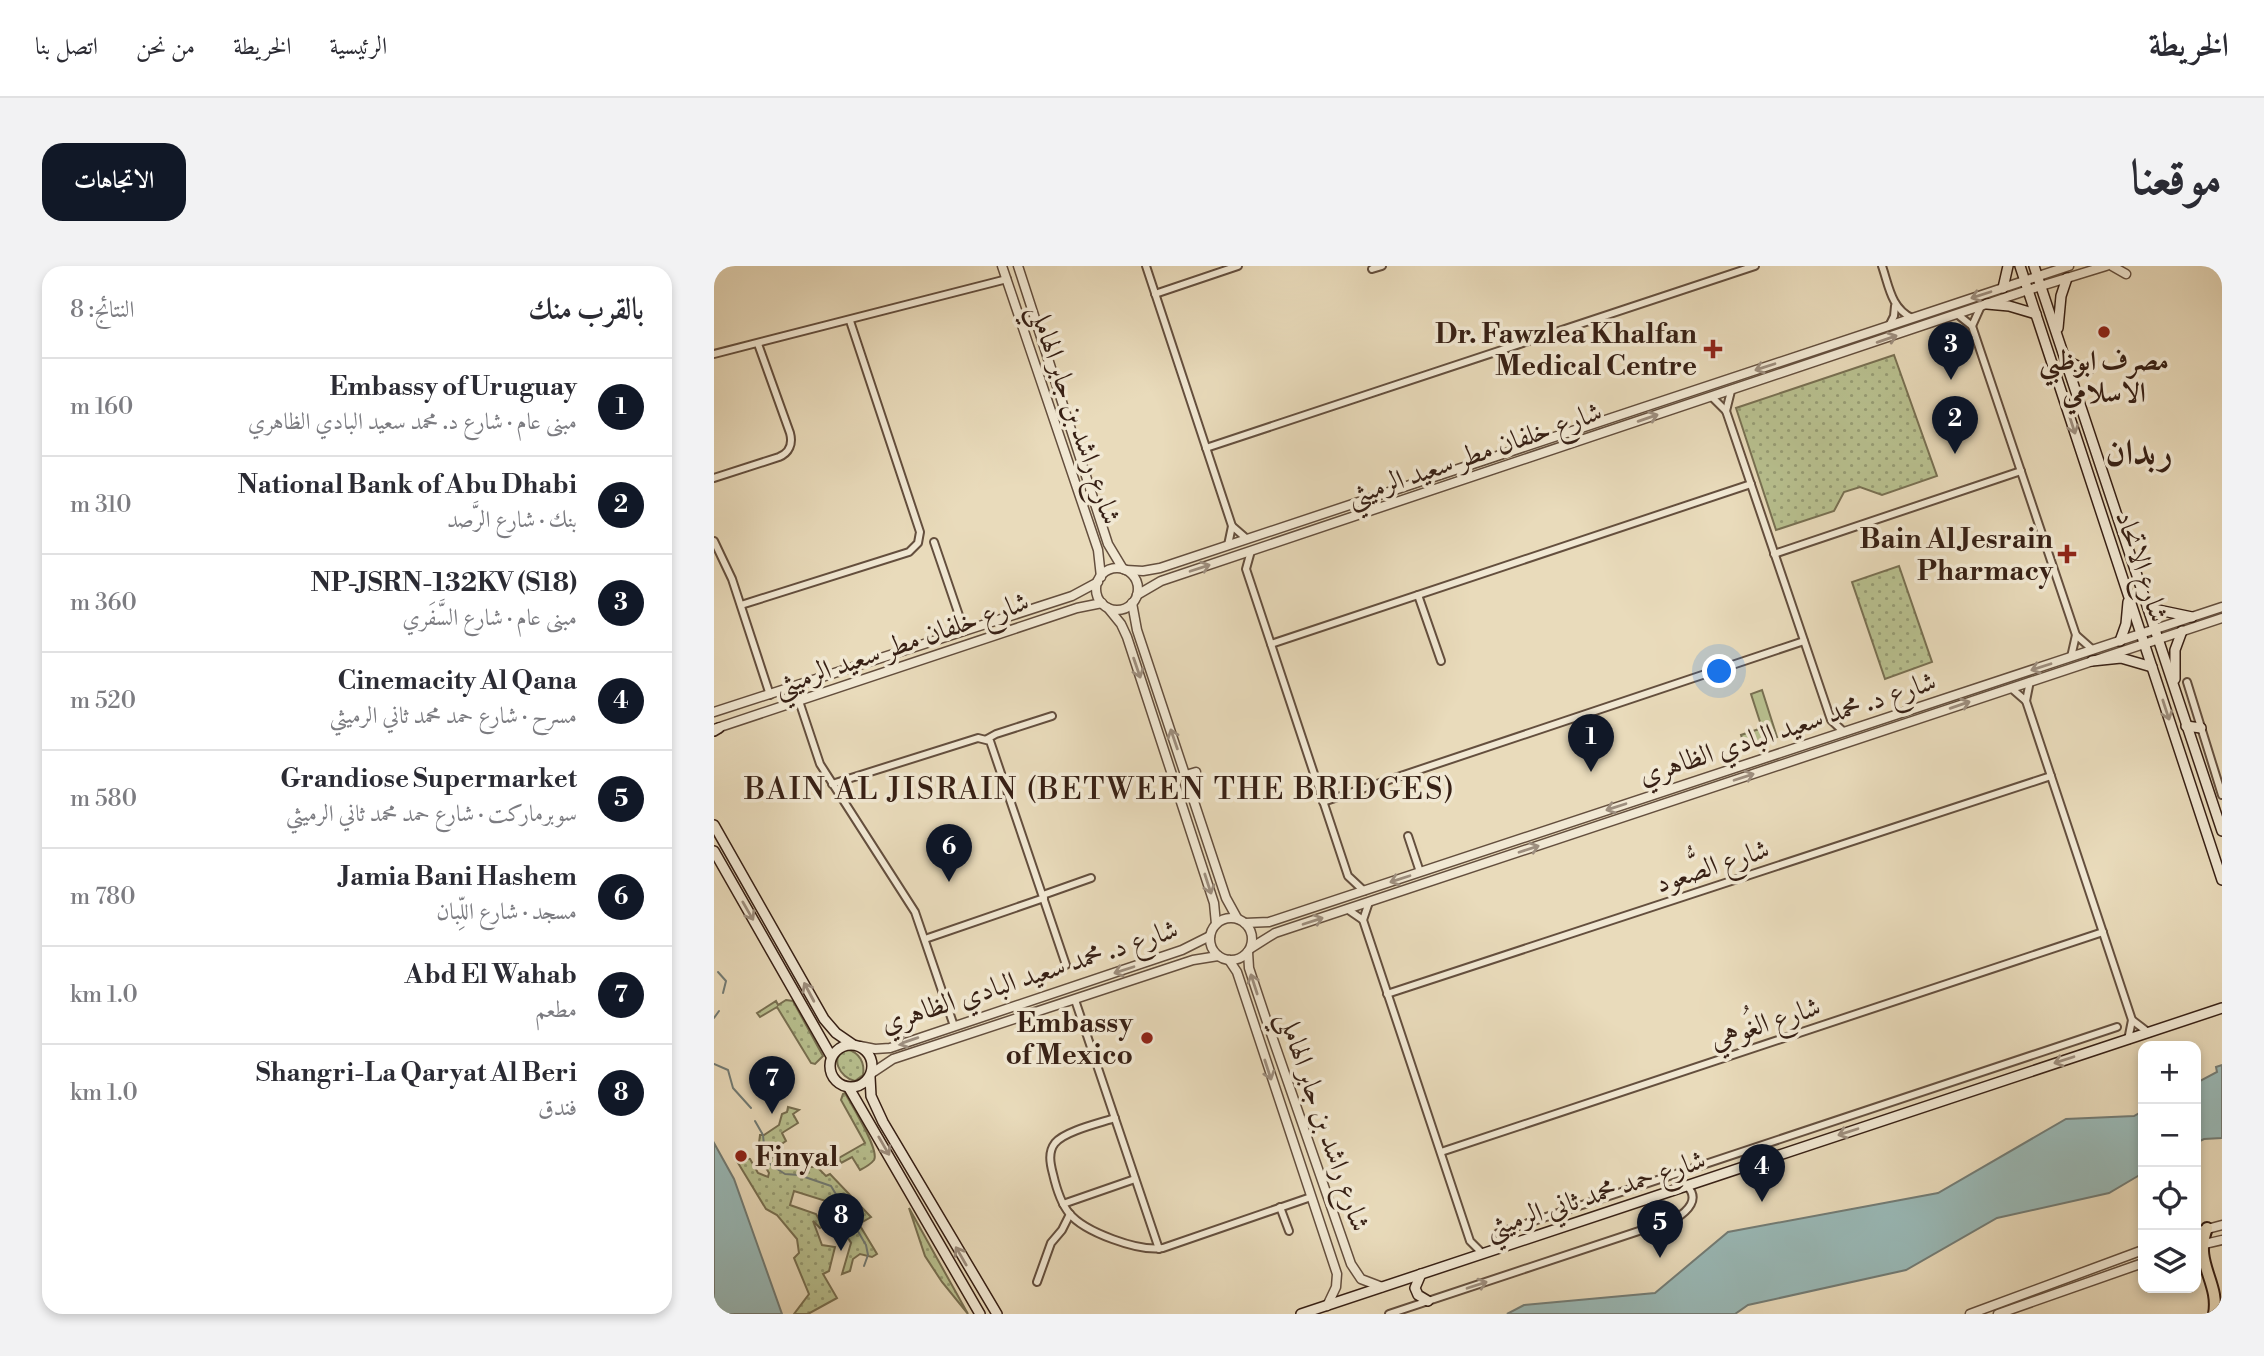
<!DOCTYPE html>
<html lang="ar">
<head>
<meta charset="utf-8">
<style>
  :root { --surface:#fff; --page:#f2f2f3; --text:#2b2b33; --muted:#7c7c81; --line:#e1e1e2; --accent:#111827 }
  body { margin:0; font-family:"Libre Bodoni",Amiri,serif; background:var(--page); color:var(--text); direction:rtl }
  .controls { position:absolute; right:21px; bottom:21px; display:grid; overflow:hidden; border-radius:14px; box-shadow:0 4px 10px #0003 }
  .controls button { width:63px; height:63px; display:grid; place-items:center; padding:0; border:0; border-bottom:2px solid var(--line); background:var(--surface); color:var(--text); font:35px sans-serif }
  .you { position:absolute; left:1006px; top:406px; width:24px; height:24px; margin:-18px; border:5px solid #fff; border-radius:50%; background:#1a73e8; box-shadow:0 0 0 10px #1a73e833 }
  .badge { display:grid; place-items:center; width:46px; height:46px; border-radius:50%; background:var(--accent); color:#fff; font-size:23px; font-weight:700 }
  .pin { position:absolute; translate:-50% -58px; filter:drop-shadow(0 2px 4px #0008) }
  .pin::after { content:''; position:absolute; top:37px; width:24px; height:21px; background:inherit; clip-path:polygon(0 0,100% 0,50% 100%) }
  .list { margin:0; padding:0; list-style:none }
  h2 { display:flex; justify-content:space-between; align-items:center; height:91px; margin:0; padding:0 28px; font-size:30px }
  h2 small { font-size:23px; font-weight:400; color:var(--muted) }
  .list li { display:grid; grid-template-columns:46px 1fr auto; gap:21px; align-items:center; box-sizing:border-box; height:98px; padding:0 28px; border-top:2px solid var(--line) }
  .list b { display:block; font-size:26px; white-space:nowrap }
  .list p { margin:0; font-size:23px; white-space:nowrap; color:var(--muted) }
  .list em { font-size:23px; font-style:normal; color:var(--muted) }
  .icon { flex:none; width:38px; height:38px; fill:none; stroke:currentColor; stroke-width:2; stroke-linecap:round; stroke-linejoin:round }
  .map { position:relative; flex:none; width:1508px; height:1048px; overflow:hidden; direction:ltr; border-radius:21px }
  header { display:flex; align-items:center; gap:42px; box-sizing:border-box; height:98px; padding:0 35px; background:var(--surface); border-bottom:2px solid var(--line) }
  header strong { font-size:33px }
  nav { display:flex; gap:38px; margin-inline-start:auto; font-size:24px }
  .intro { display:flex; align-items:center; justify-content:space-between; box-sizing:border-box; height:168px; padding:0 42px }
  h1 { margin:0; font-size:49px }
  .button { padding:18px 32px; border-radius:21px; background:var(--accent); color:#fff; font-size:24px; font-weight:700 }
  main { display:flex; gap:42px; padding:0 42px }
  aside { flex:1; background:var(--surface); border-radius:21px; box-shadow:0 4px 10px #0003 }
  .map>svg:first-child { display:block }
  .grass { fill:url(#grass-dots); stroke:#787052; stroke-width:2 }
  .park { fill:#b8c08f; stroke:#787052; stroke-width:2 }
  .water { fill:#99b9b7; stroke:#727c76; stroke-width:2 }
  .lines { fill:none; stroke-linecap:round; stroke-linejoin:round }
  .stream { stroke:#727c76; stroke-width:2 }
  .minor-casing { stroke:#644f3e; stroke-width:10 }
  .tertiary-casing { stroke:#644f3e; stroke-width:11 }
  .secondary-casing { stroke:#372015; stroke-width:12 }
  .motorway-casing { stroke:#372015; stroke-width:14 }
  .minor { stroke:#f1e8d3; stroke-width:6 }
  .tertiary { stroke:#f1e8d3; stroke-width:8 }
  .secondary { stroke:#f1e8d3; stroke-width:9 }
  .motorway { stroke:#e9dbbb; stroke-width:10 }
  .oneway { stroke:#9d8e7e }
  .poi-dot { fill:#8f2418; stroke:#f1e8d3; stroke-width:2.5 }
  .labels { text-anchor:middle; stroke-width:7; stroke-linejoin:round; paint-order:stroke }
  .poi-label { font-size:28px; font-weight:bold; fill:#372015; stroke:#f1e8d3; text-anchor:end }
  .street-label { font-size:28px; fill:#372015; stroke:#f1e8d3 }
  .neighbourhood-label { font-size:30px; letter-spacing:2px; fill:#372015; stroke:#f1e8d3 }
  .district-label { font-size:35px; font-weight:bold; fill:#372015; stroke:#f1e8d3 }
</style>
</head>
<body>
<header>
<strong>الخريطة</strong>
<nav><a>الرئيسية</a><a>الخريطة</a><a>من نحن</a><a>اتصل بنا</a></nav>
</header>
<div class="intro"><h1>موقعنا</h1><a class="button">الاتجاهات</a></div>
<main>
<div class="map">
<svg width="1508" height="1048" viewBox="0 0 1508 1048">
  <defs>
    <pattern id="grass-dots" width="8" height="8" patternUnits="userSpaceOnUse" patternTransform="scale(1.75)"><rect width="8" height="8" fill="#b8c08f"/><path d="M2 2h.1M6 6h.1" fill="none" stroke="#969c74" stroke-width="1.8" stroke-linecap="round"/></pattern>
  </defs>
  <rect width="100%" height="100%" fill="#e9dbbb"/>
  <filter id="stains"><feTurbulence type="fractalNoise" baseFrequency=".00286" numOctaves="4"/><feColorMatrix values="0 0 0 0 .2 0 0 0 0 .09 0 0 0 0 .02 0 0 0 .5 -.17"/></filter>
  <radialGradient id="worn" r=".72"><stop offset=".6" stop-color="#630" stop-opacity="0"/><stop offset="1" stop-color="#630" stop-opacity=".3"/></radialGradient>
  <g class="grass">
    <polygon points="1180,89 1223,210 1168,229 1146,221 1130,226 1120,245 1062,264 1022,142"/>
    <polygon points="1185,300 1218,396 1171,413 1138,316"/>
    <polygon points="72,734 79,735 109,790 101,798 97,797 63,741 46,751 43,747 62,735 64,739"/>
    <path d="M 133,783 C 146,787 151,797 149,809 L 141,815 C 126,812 114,790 133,783 Z"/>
    <path d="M 131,827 C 137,838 166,884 160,894 C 157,898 150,902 146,904 L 138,891 L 127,897 L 125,892 L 151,877 L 127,834 L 129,828 Z"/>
    <polygon points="74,841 85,844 79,848 84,857 68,867 72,875 56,886 64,901 103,901 112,910 116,908 157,951 145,958 163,988 158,991 146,988 139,993 136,1005 128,1008 137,977 112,935 80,925 76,939 102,948 109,960 106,962 99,955 108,979 121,981 115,1005 109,1008 123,1032 94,1048 80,1048 95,1028 80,992 85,987 83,973 63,949 52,943 21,892 36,893 44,907 54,911 55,907 44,888 47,881 45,877 46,869 50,869 65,859 68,848 73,846"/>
    <polygon points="195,942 254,1048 228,1016 211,990"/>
  </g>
  <polygon class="park" points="1048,424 1063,471 1031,481 1027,469 1048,462 1037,428"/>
  <g class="water">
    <polygon points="1508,799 1508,872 1490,873 1482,877 1482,817 1503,806 1502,801"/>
    <polygon points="1429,845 1429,907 1395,927 1283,952 1192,1004 1034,1039 1021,1048 793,1048 810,1039 941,1027 1014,966 1224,927 1352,853 1420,850"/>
    <polygon points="0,877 20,913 68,1048 0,1048"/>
  </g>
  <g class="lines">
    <g class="stream">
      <polyline points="4,706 12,715 9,727"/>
      <polyline points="0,752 5,745"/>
      <polyline points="0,798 14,804 19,822 37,842"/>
      <polyline points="41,855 49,869 51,889 57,899 71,908 85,909 117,920 152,979 154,989 150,1000"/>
    </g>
    <defs>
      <g id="minor">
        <polyline points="432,0 518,260 533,273"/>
        <path d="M 1168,0 C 1175,20 1177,42 1198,52"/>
        <polyline points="658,3 668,0"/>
        <polyline points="441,28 524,0"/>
        <polyline points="1243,48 1258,60 1362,369 1379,384"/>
        <polyline points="1175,60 1180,50 1181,40"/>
        <polyline points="1258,60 1267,40"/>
        <polyline points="0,88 293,13"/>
        <polyline points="998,131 1012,145 1117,454 1130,466"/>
        <polyline points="1012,145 1017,125"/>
        <polyline points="492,182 1041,0"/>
        <path d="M 0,212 L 65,191 C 75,187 79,178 76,167 L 44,78"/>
        <polyline points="0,275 18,313 56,429"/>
        <polyline points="220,276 250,364"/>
        <polyline points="514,279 518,260"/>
        <polyline points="537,285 532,303 634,610 650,625"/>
        <polyline points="1060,288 1307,205"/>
        <polyline points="704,329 727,395"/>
        <polyline points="27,339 195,286 204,277 206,266 136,55"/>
        <polyline points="557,378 1037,218"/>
        <polyline points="1357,391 1362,369"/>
        <polyline points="1473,416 1508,529"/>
        <polyline points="1297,422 1312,435 1418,754 1414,774"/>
        <polyline points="85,435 106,498 201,646 240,760"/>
        <polyline points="1312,435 1316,415"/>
        <polyline points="273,473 282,468 338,450"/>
        <polyline points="118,518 264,472 276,475 352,699"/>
        <polyline points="609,536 1090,375"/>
        <polyline points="694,570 706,606"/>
        <polyline points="329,629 377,612"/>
        <polyline points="655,636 649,654 756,975 769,988"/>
        <polyline points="633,643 649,654"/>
        <polyline points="211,673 330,632"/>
        <polyline points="673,728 1337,510"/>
        <polyline points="361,734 445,983"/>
        <polyline points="1418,754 1435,767"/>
        <path d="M 401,852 C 386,857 351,865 341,877 C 334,886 336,897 339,908 C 342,921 346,936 355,947 C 370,966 425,986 449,982 L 597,931"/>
        <polyline points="727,886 1389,666"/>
        <polyline points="349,938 421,913"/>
        <polyline points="566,941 575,965"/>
        <polyline points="784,967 1403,761"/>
        <polyline points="323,1016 337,977 348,964 356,948"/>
        <path d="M 675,1048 L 961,953 C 974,945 986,933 973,920"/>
      </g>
      <g id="tertiary">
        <polyline points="288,0 384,284 387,311"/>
        <polyline points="304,0 394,278 409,303"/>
        <polyline points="1398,0 1412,8"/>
        <circle cx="403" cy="323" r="21"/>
        <polyline points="412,304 429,305 446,302 1355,0"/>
        <polyline points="423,329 447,315 1314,24 1392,0"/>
        <polyline points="418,337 423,364 512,632 523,652"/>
        <polyline points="394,342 407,358 413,371 500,637 502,658"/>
        <polyline points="0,446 358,330 384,316"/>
        <polyline points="0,463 363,342 388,337"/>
        <polyline points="472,509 482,506"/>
        <circle cx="517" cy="673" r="21"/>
        <polyline points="531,657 555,656 1508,341"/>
        <polyline points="537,682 561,667 1508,352"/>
        <polyline points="534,686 535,702 552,753 637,998 647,1013 668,1021"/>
        <polyline points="515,694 523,706 623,1008 622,1021 613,1040"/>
        <polyline points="146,780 161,783 176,782 468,684 496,670"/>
        <polyline points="158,807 179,793 479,694 504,690"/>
        <polyline points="1482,966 1508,959"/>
        <polyline points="1482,980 1508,974"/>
        <polyline points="1256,1048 1429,984"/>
        <polyline points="1284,1048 1429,997"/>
      </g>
      <g id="secondary">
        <polyline points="1306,0 1508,614"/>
        <polyline points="1320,0 1508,565"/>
        <polyline points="1289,22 1294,0"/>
        <polyline points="1273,38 1295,40 1322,48"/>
        <polyline points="1344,62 1347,30 1353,12"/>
        <polyline points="1353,95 1374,105"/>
        <polyline points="1435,342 1478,351"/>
        <polyline points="1406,375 1412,358 1414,336"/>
        <polyline points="1378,395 1407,392 1438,401"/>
        <polyline points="1461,413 1461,384 1468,365"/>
        <polyline points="1472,460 1487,462"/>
        <polyline points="0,465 5,462"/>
        <polyline points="0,559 110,753 122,767 138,778"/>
        <polyline points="0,585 117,790"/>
        <circle cx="137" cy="800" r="21"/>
        <polyline points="156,811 157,830 169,856 283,1048"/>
        <polyline points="135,822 266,1048"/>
        <polyline points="707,1008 701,1022 704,1029 714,1035"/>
        <polyline points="587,1048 1508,742"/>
      </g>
      <path id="motorway" d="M 1493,962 C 1479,997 1506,1016 1500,1048"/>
    </defs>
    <use href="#minor" class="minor-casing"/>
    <use href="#tertiary" class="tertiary-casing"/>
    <use href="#secondary" class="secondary-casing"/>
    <use href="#motorway" class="motorway-casing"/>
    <use href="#minor" class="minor"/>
    <use href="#tertiary" class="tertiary"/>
    <use href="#secondary" class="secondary"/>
    <use href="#motorway" class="motorway"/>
  </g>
  <defs><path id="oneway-shaft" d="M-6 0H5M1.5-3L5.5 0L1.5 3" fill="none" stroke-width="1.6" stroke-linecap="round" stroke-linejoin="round" transform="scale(1.75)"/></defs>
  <g class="oneway">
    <use href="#oneway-shaft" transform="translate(1267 29) rotate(162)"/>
    <use href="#oneway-shaft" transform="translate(1173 73) rotate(-19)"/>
    <use href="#oneway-shaft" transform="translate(1051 101) rotate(162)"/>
    <use href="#oneway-shaft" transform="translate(934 152) rotate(-19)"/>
    <use href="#oneway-shaft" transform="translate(1358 158) rotate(72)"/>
    <use href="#oneway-shaft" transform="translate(486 302) rotate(-18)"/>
    <use href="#oneway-shaft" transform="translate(1327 401) rotate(162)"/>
    <use href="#oneway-shaft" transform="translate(423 402) rotate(71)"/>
    <use href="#oneway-shaft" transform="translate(1246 439) rotate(-19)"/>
    <use href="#oneway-shaft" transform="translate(1452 444) rotate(72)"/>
    <use href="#oneway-shaft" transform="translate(460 473) rotate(-109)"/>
    <use href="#oneway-shaft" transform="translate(1030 511) rotate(-18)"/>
    <use href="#oneway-shaft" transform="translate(902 541) rotate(162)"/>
    <use href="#oneway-shaft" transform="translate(815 583) rotate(-18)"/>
    <use href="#oneway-shaft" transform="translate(686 613) rotate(162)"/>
    <use href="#oneway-shaft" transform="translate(494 618) rotate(72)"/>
    <use href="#oneway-shaft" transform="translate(34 645) rotate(60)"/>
    <use href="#oneway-shaft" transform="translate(599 655) rotate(-18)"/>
    <use href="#oneway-shaft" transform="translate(410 704) rotate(162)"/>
    <use href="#oneway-shaft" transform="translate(540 718) rotate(-108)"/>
    <use href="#oneway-shaft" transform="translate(95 726) rotate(-118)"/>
    <use href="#oneway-shaft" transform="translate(194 775) rotate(161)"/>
    <use href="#oneway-shaft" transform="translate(1350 794) rotate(162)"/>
    <use href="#oneway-shaft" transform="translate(554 804) rotate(72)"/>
    <use href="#oneway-shaft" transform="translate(1134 866) rotate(162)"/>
    <use href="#oneway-shaft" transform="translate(170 880) rotate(60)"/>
    <use href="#oneway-shaft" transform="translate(247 990) rotate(-120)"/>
    <use href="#oneway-shaft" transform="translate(763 1019) rotate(-18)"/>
  </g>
  <g class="poi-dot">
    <circle cx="1390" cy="66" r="7"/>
    <path d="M995.5 72.5h7v7h7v7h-7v7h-7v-7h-7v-7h7z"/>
    <path d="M1349.5 277.5h7v7h7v7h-7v7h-7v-7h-7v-7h7z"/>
    <circle cx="433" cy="772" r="7"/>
    <circle cx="27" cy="890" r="7"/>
  </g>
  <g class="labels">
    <g class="poi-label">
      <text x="983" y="77">Dr. Fawzlea Khalfan<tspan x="983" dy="32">Medical Centre</tspan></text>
      <text x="1390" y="104" text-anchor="middle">مصرف ابوظبي<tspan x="1390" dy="32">الاسلامي</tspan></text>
      <text x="1339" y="282">Bain Al Jesrain<tspan x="1339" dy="32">Pharmacy</tspan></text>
      <text x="419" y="766">Embassy<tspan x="419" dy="32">of Mexico</tspan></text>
      <text x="41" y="900" text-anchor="start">Finyal</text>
    </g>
    <g class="street-label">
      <text transform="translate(362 148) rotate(71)" y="10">شارع راشد بن جابر الهاملي</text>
      <text transform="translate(760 187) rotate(-19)" y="10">شارع خلفان مطر سعيد الرميثي</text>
      <text transform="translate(1429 300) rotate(72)" y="10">شارع الاتحاد</text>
      <text transform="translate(187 377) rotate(-19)" y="10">شارع خلفان مطر سعيد الرميثي</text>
      <text transform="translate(1073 461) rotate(-18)" y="10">شارع د. محمد سعيد البادي الظاهري</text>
      <text transform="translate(998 599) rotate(-18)" y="10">شارع الصُّعود</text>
      <text transform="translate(315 709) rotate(-18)" y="10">شارع د. محمد سعيد البادي الظاهري</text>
      <text transform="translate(1051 756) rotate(-18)" y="10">شارع الغُوهي</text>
      <text transform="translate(611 855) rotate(71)" y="10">شارع راشد بن جابر الهاملي</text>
      <text transform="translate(881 927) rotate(-18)" y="10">شارع حمد محمد ثاني الرميثي</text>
    </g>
    <g class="neighbourhood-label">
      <text x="386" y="533">BAIN AL JISRAIN (BETWEEN THE BRIDGES)</text>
    </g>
    <g class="district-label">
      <text x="1425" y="198">ربدان</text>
    </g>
  </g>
  <rect width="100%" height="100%" filter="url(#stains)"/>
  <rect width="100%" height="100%" fill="url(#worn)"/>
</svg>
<div class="controls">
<button>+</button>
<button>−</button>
<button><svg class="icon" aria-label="locate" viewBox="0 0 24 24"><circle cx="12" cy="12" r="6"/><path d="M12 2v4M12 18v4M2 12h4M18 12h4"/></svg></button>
<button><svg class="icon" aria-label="layers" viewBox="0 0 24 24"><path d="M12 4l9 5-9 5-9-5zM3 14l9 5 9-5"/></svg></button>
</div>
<div class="you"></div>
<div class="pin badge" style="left:877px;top:506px">1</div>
<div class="pin badge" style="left:1241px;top:188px">2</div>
<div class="pin badge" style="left:1237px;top:114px">3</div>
<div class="pin badge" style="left:1048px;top:936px">4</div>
<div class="pin badge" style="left:946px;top:992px">5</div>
<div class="pin badge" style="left:235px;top:616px">6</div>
<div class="pin badge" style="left:58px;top:848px">7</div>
<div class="pin badge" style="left:127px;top:985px">8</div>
</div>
<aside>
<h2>بالقرب منك<small>النتائج: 8</small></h2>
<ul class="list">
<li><span class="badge">1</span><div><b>Embassy of Uruguay</b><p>مبنى عام · شارع د. محمد سعيد البادي الظاهري</p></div><em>160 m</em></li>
<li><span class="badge">2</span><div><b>National Bank of Abu Dhabi</b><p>بنك · شارع الرَّصد</p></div><em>310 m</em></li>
<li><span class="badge">3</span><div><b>NP-JSRN-132KV (S18)</b><p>مبنى عام · شارع السَّفَري</p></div><em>360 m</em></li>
<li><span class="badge">4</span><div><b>Cinemacity Al Qana</b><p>مسرح · شارع حمد محمد ثاني الرميثي</p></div><em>520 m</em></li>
<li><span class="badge">5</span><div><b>Grandiose Supermarket</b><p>سوبرماركت · شارع حمد محمد ثاني الرميثي</p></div><em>580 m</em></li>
<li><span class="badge">6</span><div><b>Jamia Bani Hashem</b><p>مسجد · شارع اللِّبان</p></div><em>780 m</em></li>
<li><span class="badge">7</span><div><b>Abd El Wahab</b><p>مطعم</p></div><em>1.0 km</em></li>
<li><span class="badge">8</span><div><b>Shangri-La Qaryat Al Beri</b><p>فندق</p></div><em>1.0 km</em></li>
</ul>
</aside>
</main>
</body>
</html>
